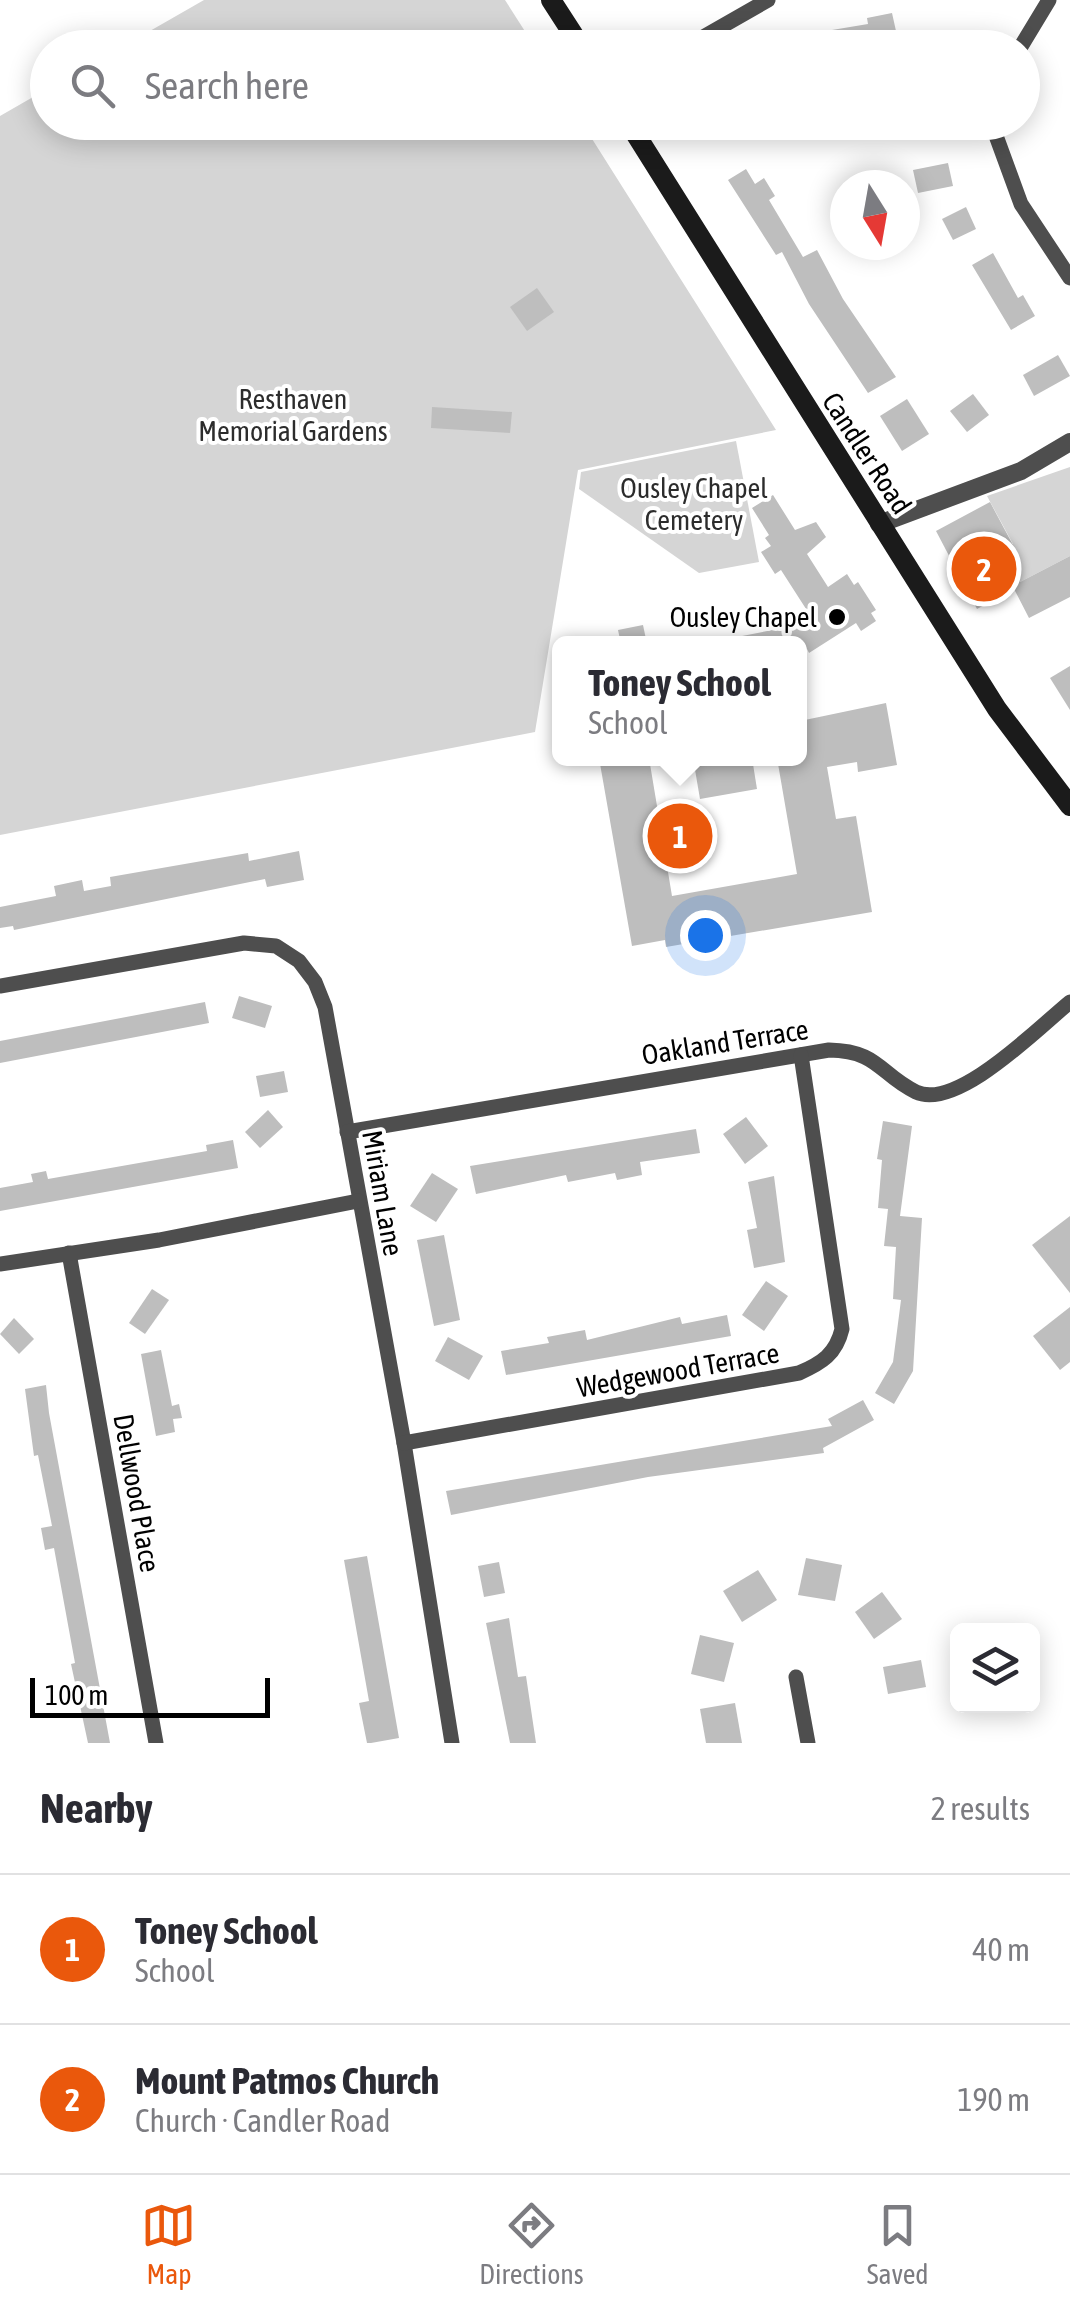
<!DOCTYPE html>
<html lang="en">
<head>
<meta charset="utf-8">
<style>
  :root { --surface:#fff; --page:#f7f7f7; --text:#2b2b33; --muted:#7c7c81; --line:#e1e1e2; --accent:#ea580c }
  body { margin:0; font-family:"Asap Condensed",sans-serif; background:var(--page); color:var(--text) }
  .controls { position:absolute; right:30px; bottom:30px; display:grid; overflow:hidden; border-radius:15px; box-shadow:0 5px 25px #0003 }
  .controls button { width:90px; height:90px; display:grid; place-items:center; padding:0; border:0; border-bottom:2px solid var(--line); background:var(--surface); color:var(--text); font:50px sans-serif }
  .compass { position:absolute; left:830px; top:170px; width:90px; height:90px; border-radius:50%; background:var(--surface); box-shadow:0 5px 25px #0003; rotate:169deg }
  .scale { position:absolute; left:30px; bottom:25px; width:240px; box-sizing:border-box; padding-left:10px; border:5px solid #000; border-top:0; font-size:28px; line-height:35px; white-space:nowrap; color:#000; -webkit-text-stroke:8px #fff; paint-order:stroke }
  .you { position:absolute; left:705px; top:935px; width:35px; height:35px; margin:-25px; border:8px solid #fff; border-radius:50%; background:#1a73e8; box-shadow:0 0 0 15px #1a73e833 }
  .badge { display:grid; place-items:center; width:65px; height:65px; border-radius:50%; background:var(--accent); color:#fff; font-size:32px; font-weight:700 }
  .pin { position:absolute; translate:-50% -50%; border:5px solid #fff; box-shadow:0 2px 10px #0006 }
  .popup { position:absolute; left:552px; top:636px; width:255px; height:130px; box-sizing:border-box; display:grid; place-content:center; border-radius:15px; background:var(--surface); filter:drop-shadow(0 2px 8px #0005); font-size:32px; white-space:nowrap; color:var(--muted) }
  .popup b { font-size:38px; color:var(--text) }
  .popup::after { content:''; position:absolute; left:50%; top:100%; margin-left:-20px; border:20px solid transparent; border-top-color:var(--surface) }
  .list { margin:0; padding:0; list-style:none }
  h2 { display:flex; justify-content:space-between; align-items:center; height:130px; margin:0; padding:0 40px; font-size:42px }
  h2 small { font-size:32px; font-weight:400; color:var(--muted) }
  .list li { display:grid; grid-template-columns:65px 1fr auto; gap:30px; align-items:center; box-sizing:border-box; height:150px; padding:0 40px; border-top:2px solid var(--line) }
  .list b { display:block; font-size:38px; white-space:nowrap }
  .list p { margin:0; font-size:32px; white-space:nowrap; color:var(--muted) }
  .list em { font-size:32px; font-style:normal; color:var(--muted) }
  .icon { flex:none; width:55px; height:55px; fill:none; stroke:currentColor; stroke-width:2; stroke-linecap:round; stroke-linejoin:round }
  .map { position:relative; flex:none; width:1070px; height:1743px; overflow:hidden }
  .search { position:absolute; background:var(--surface); box-shadow:0 5px 25px #0003; left:30px; right:30px; top:30px; height:110px; display:flex; align-items:center; gap:25px; box-sizing:border-box; padding:0 35px; border-radius:55px; color:var(--muted); font-size:38px }
  .sheet { height:430px; background:var(--surface) }
  nav { display:flex; justify-content:space-around; align-items:center; box-sizing:border-box; height:140px; border-top:2px solid var(--line); background:var(--surface); font-size:28px; color:var(--muted) }
  nav a { display:grid; justify-items:center; gap:5px }
  nav .on { color:var(--accent) }
  .map>svg:first-child { display:block }
  .green { fill:#d5d5d5 }
  .building { fill:#bebebe }
  .lines { fill:none; stroke-linecap:round; stroke-linejoin:round }
  .minor { stroke:#4e4e4e; stroke-width:15 }
  .tertiary { stroke:#4e4e4e; stroke-width:18 }
  .secondary { stroke:#1b1b1b; stroke-width:20 }
  .poi-dot { fill:#000; stroke:#fff; stroke-width:4 }
  .labels { text-anchor:middle; stroke-width:8; stroke-linejoin:round; paint-order:stroke }
  .park-label { font-size:28px; fill:#2c2c2c; stroke:#fff }
  .street-label { font-size:28px; fill:#000; stroke:#fff }
  .poi-label { font-size:28px; fill:#000; stroke:#fff; text-anchor:end }
</style>
</head>
<body>
<div class="map">
<svg width="1070" height="1743" viewBox="0 0 1070 1743">
  <rect width="100%" height="100%" fill="#fff"/>
  <g class="green">
    <polygon points="204,0 505,0 535,47 122,47"/>
    <polygon points="47,89 48,122 582,123 776,430 578,470 535,732 0,835 0,116"/>
    <polygon points="736,441 759,562 699,573 579,489 581,472"/>
    <polygon points="1070,467 1070,556 1020,582 1003,550 1013,544 987,496"/>
  </g>
  <g class="building">
    <polygon points="892,13 896,31 849,40 850,45 822,48 820,32 868,24 867,18"/>
    <polygon points="903,122 945,122 945,136 903,137"/>
    <polygon points="948,163 953,186 918,193 913,170"/>
    <polygon points="746,169 755,184 764,178 775,196 769,200 803,257 817,250 843,299 896,377 868,393 809,304 782,252 776,255 728,180"/>
    <polygon points="966,207 976,229 953,240 942,219"/>
    <polygon points="993,253 1018,298 1023,295 1035,316 1011,330 972,265"/>
    <polygon points="537,288 554,312 527,331 510,307"/>
    <polygon points="1058,355 1070,376 1034,396 1023,375"/>
    <polygon points="973,394 989,415 967,432 950,411"/>
    <polygon points="907,399 929,434 902,451 880,416"/>
    <polygon points="432,407 512,412 510,433 431,428"/>
    <polygon points="773,495 795,530 816,522 826,537 807,554 828,587 847,574 854,585 858,582 876,610 871,613 876,621 861,631 856,623 809,653 807,649 801,652 800,644 737,644 737,637 783,628 808,612 781,570 775,574 761,552 771,546 765,538 769,535 752,508"/>
    <polygon points="990,502 1013,545 1003,550 1020,582 1070,556 1070,597 1029,618 1014,589 977,609 936,531"/>
    <polygon points="643,625 647,644 621,644 618,630"/>
    <polygon points="1070,666 1070,710 1050,678"/>
    <polygon points="886,703 897,765 858,772 857,762 827,767 836,819 856,816 872,912 666,947 665,940 632,946 599,758 649,758 672,896 797,874 777,758 800,758 800,721"/>
    <polygon points="693,758 752,758 757,789 700,799"/>
    <polygon points="299,851 304,880 267,887 265,879 14,930 13,926 0,928 0,907 56,896 54,886 82,880 84,891 111,886 110,877 248,853 249,861"/>
    <polygon points="239,996 272,1006 265,1028 232,1018"/>
    <polygon points="205,1002 209,1023 0,1063 0,1041"/>
    <polygon points="284,1071 288,1092 260,1097 256,1076"/>
    <polygon points="268,1110 283,1127 260,1148 245,1132"/>
    <polygon points="746,1117 768,1146 745,1164 723,1134"/>
    <polygon points="883,1121 912,1126 900,1216 922,1218 913,1371 894,1404 875,1393 893,1362 901,1300 893,1299 896,1247 884,1246 888,1209 878,1208 882,1160 877,1159"/>
    <polygon points="696,1129 700,1153 640,1162 642,1175 617,1180 615,1173 568,1182 566,1175 476,1194 470,1166"/>
    <polygon points="233,1140 238,1168 0,1211 0,1188 33,1182 31,1174 46,1171 48,1179 207,1151 206,1145"/>
    <polygon points="432,1173 458,1189 436,1222 410,1206"/>
    <polygon points="774,1176 785,1262 754,1268 747,1230 757,1228 748,1182"/>
    <polygon points="1070,1216 1070,1293 1032,1245"/>
    <polygon points="444,1235 460,1320 434,1326 417,1240"/>
    <polygon points="766,1281 788,1296 764,1331 742,1315"/>
    <polygon points="152,1289 169,1300 145,1334 129,1323"/>
    <polygon points="1070,1307 1070,1362 1060,1370 1033,1336"/>
    <polygon points="727,1315 731,1336 506,1375 501,1351 549,1343 547,1337 585,1330 587,1340 680,1317 682,1324"/>
    <polygon points="14,1318 34,1339 19,1354 0,1334"/>
    <polygon points="448,1337 483,1356 469,1380 435,1361"/>
    <polygon points="161,1350 172,1406 179,1404 182,1418 173,1419 175,1432 156,1436 141,1354"/>
    <polygon points="46,1385 49,1413 110,1743 88,1743 71,1664 75,1663 54,1548 45,1550 41,1528 52,1526 38,1455 34,1456 25,1389"/>
    <polygon points="863,1400 874,1420 823,1448 824,1453 648,1477 451,1515 446,1491 832,1426 828,1419"/>
    <polygon points="367,1556 399,1738 371,1743 367,1743 359,1703 369,1701 344,1560"/>
    <polygon points="806,1558 842,1565 835,1601 798,1595"/>
    <polygon points="499,1562 505,1593 484,1597 478,1566"/>
    <polygon points="758,1570 777,1600 742,1622 723,1591"/>
    <polygon points="882,1592 902,1619 874,1639 855,1612"/>
    <polygon points="509,1618 518,1677 526,1676 536,1743 510,1743 486,1623"/>
    <polygon points="700,1635 734,1643 724,1682 691,1674"/>
    <polygon points="921,1660 926,1687 888,1694 883,1667"/>
    <polygon points="735,1703 742,1743 706,1743 700,1709"/>
  </g>
  <g class="lines">
    <g class="minor">
      <polyline points="684,48 768,0"/>
      <polyline points="1020,48 1049,0"/>
      <polyline points="991,122 1021,204 1070,278"/>
      <polyline points="0,986 244,943 276,946 299,961 315,982 325,1007 404,1443 452,1743"/>
      <path d="M 347,1132 L 829,1050 C 879,1051 879,1074 916,1092 C 957,1111 1039,1027 1070,1002"/>
      <polyline points="69,1253 156,1743"/>
      <polyline points="0,1264 159,1240 358,1201"/>
      <path d="M 404,1443 L 799,1373 C 822,1363 836,1354 842,1329 L 801,1055"/>
      <polyline points="796,1677 808,1743"/>
    </g>
    <polyline class="tertiary" points="879,524 1021,471 1070,442"/>
    <g class="secondary">
      <polyline points="551,0 582,48"/>
      <polyline points="628,122 997,709 1070,806"/>
    </g>
  </g>
  <circle class="poi-dot" cx="837" cy="617" r="10"/>
  <g class="labels">
    <g class="park-label">
      <text x="293" y="409">Resthaven<tspan x="293" dy="32">Memorial Gardens</tspan></text>
      <text x="694" y="498">Ousley Chapel<tspan x="694" dy="32">Cemetery</tspan></text>
    </g>
    <g class="street-label">
      <text transform="translate(867 453) rotate(57)" y="10">Candler Road</text>
      <text transform="translate(725 1042) rotate(-9)" y="10">Oakland Terrace</text>
      <text transform="translate(383 1193) rotate(80)" y="10">Miriam Lane</text>
      <text transform="translate(678 1370) rotate(-10)" y="10">Wedgewood Terrace</text>
      <text transform="translate(137 1493) rotate(80)" y="10">Dellwood Place</text>
    </g>
    <g class="poi-label">
      <text x="817" y="627">Ousley Chapel</text>
    </g>
  </g>
</svg>
<div class="controls">
<button><svg class="icon" aria-label="layers" viewBox="0 0 24 24"><path d="M12 4l9 5-9 5-9-5zM3 14l9 5 9-5"/></svg></button>
</div>
<svg class="compass" viewBox="-18 -18 36 36"><path d="M0-13l5 13h-10z" fill="#e53935"/><path d="M0 13l5-13h-10z" fill="#7c7c81"/></svg>
<div class="scale">100 m</div>
<div class="you"></div>
<div class="pin badge" style="left:680px;top:836px">1</div>
<div class="popup"><b>Toney School</b>School</div>
<div class="pin badge" style="left:984px;top:569px">2</div>
<div class="search"><svg class="icon" aria-label="search" viewBox="0 0 24 24"><circle cx="10" cy="10" r="6"/><path d="M15 15l6 6"/></svg>Search here</div>
</div>
<section class="sheet">
<h2>Nearby<small>2 results</small></h2>
<ul class="list">
<li><span class="badge">1</span><div><b>Toney School</b><p>School</p></div><em>40 m</em></li>
<li><span class="badge">2</span><div><b>Mount Patmos Church</b><p>Church · Candler Road</p></div><em>190 m</em></li>
</ul>
</section>
<nav>
<a class="on"><svg class="icon" aria-label="map" viewBox="0 0 24 24"><path d="M3 6l6-2 6 2 6-2v14l-6 2-6-2-6 2zM9 4v14M15 6v14"/></svg>Map</a>
<a><svg class="icon" aria-label="directions" viewBox="0 0 24 24"><path d="M12 3l9 9-9 9-9-9zM9 14v-3h6M13 9l2 2-2 2"/></svg>Directions</a>
<a><svg class="icon" aria-label="saved" viewBox="0 0 24 24"><path d="M7 4h10v16l-5-4-5 4z"/></svg>Saved</a>
</nav>
</body>
</html>
